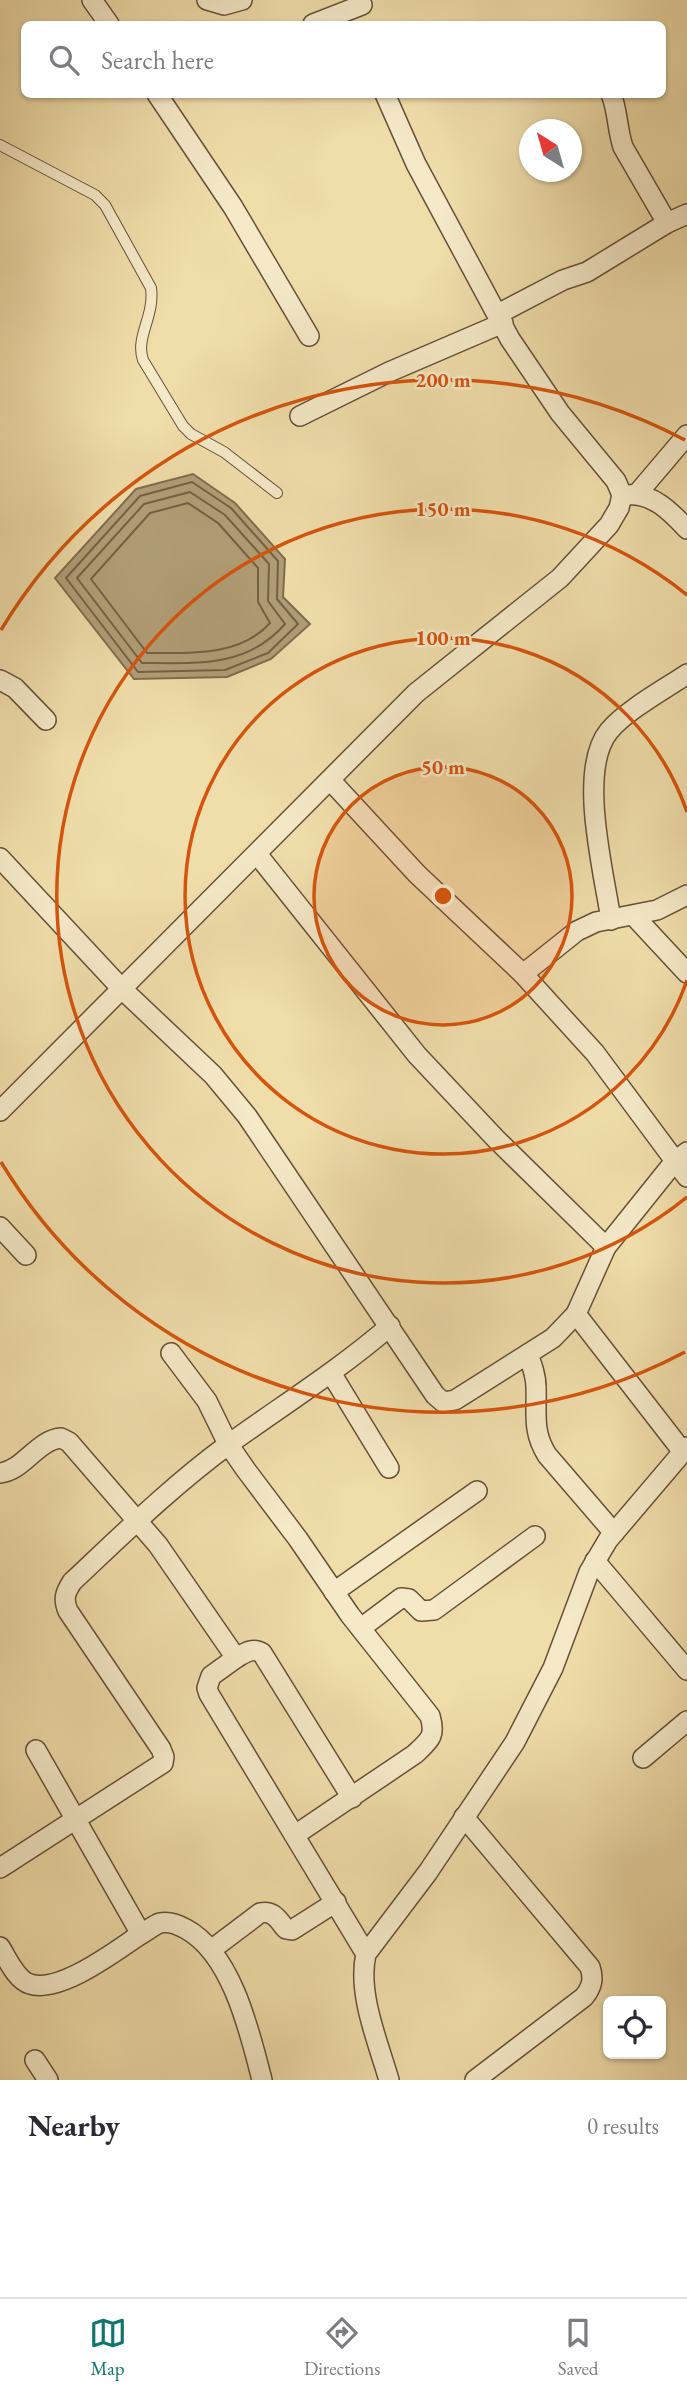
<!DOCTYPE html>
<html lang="en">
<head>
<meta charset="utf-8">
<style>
  :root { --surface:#fff; --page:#f7f7f7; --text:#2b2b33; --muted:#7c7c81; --line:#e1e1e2; --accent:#0f766e }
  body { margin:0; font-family:"EB Garamond",serif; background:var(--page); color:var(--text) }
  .controls { position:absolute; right:21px; bottom:21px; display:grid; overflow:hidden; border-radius:10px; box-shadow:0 2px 5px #0004 }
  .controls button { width:63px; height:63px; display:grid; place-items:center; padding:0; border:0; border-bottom:2px solid var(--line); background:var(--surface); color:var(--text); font:35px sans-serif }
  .compass { position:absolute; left:519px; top:119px; width:63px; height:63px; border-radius:50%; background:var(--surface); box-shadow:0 2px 5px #0004; rotate:323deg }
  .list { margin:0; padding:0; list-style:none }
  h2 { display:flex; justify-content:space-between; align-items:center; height:91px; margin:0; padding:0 28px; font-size:30px }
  h2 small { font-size:23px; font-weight:400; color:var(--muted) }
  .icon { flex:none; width:38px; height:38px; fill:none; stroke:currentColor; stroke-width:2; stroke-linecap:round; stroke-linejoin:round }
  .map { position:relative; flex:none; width:687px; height:2080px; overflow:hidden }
  .search { position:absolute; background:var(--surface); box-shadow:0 2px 5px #0004; left:21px; right:21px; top:21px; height:77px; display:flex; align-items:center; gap:18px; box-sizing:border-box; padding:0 24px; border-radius:10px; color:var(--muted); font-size:26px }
  .sheet { height:217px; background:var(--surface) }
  nav { display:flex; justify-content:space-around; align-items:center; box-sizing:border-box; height:98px; border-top:2px solid var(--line); background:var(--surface); font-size:19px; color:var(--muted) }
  nav a { display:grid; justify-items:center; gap:4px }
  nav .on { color:var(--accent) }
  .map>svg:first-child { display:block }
  .water { fill:#b19d76; stroke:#816c4e; stroke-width:2 }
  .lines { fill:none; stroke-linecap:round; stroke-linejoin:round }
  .shore { stroke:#746044; stroke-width:2 }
  .service-casing { stroke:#665138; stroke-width:12 }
  .minor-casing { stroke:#665138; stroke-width:22 }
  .service { stroke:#f5e9c8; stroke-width:10 }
  .minor { stroke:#f5e9c8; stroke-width:19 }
  .ring { fill:none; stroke:#d6540d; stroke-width:3.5 }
  .centre { fill:#d6540d; stroke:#f5e9c8; stroke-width:3.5 }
  .ring-label { font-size:21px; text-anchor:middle; font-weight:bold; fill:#d6540d; stroke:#f5e9c8; stroke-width:5; stroke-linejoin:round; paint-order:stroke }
</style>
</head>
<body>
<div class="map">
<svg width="687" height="2080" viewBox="0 0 687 2080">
  <rect width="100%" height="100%" fill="#efddaa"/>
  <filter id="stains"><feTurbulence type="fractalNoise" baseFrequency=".00286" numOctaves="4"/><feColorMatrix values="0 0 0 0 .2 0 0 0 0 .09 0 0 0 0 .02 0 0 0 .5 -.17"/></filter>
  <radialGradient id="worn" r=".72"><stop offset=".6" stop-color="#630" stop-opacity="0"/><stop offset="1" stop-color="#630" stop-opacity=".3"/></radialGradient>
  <polygon class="water" points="193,474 235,503 285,559 283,597 310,624 271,659 227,677 134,679 55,578 136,489"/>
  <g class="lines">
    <g class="shore">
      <polygon points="192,482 231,508 278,561 277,599 298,624 268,653 225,670 138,672 66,578 140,496"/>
      <path d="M 190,492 L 225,515 L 269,564 L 268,601 L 285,624 C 247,668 196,663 142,663 L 77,578 L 144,504 Z"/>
      <path d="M 188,503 L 218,523 L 258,568 L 258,602 L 270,623 C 240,657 188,653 147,653 L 91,579 L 150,513 Z"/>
    </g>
    <defs>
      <path id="service" d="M 0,145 L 95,195 L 105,205 L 151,288 C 155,316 135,337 143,360 L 183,426 L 191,434 L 224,452 L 277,493"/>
      <g id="minor">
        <polyline points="92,0 109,24"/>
        <polyline points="207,0 224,5 242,0"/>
        <polyline points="313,24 362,5"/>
        <polyline points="157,94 233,207 309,336"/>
        <path d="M 611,94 C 618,111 617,129 623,147 L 667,223"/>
        <polyline points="498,314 563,280 587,272 667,223 687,214"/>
        <polyline points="300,416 389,372 503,323"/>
        <polyline points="637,494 687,435"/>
        <path d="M 627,495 C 653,493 670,511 687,529"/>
        <polyline points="0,680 15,688 46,720"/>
        <polyline points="331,781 417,874 523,974 595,1053 687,1177"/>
        <polyline points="0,858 122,989 213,1075 247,1116 435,1395 443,1402 455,1400 553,1338 576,1314 606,1247 496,1139 417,1055 257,854"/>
        <polyline points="634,916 687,973"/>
        <path d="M 611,920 C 604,872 577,770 609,731 C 625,711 665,689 687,674"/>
        <polyline points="523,974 577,931 596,922 657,910 687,895"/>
        <polyline points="0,1111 416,693 560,578 609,525 619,508 622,495 616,481 560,413 510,339 416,164 385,94"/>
        <polyline points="0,1227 26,1255"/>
        <polyline points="606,1247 675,1161 687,1152"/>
        <polyline points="576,1314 683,1452"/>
        <path d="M 171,1353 L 207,1401 L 228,1444 L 246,1470 L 298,1539 L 350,1615 L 430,1716 C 436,1736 430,1740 415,1754 L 295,1835"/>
        <path d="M 528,1354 C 532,1365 536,1376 536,1387 C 537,1414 532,1431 547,1455 L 614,1533"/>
        <polyline points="331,1373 389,1468"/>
        <path d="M 0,1473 C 23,1471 37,1440 61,1438 L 69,1442 L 158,1545 L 236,1658 L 211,1676 L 207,1688 L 209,1694 L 366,1954"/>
        <polyline points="595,1561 687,1670"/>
        <polyline points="334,1592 477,1491"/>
        <polyline points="361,1628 401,1598 409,1599 421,1611 434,1610 535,1536"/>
        <path d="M 236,1658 C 245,1653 252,1647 262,1653 L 352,1798"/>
        <path d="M 36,1750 L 141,1934 C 147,1931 154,1925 160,1923 C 169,1921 179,1925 186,1929 C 232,1954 250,2033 262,2080"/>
        <polyline points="643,1758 687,1721"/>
        <path d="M 464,1817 L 590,1967 C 594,1979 592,1987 584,1997 L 475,2080"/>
        <path d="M 0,1868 L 163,1763 L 164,1757 L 161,1749 L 68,1611 C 63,1599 65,1593 72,1582 C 123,1534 173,1485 229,1444 C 283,1405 339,1370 390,1326"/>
        <path d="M 0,1947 C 7,1958 16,1980 30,1984 C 60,1994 117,1950 141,1934"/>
        <path d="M 211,1950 L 260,1913 C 274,1910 278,1920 286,1929 L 292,1930 L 336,1902"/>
        <polyline points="35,2060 48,2080"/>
        <path d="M 389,2080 C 378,2042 357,1993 366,1954 L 428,1872 L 515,1742 L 553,1668 L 589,1572 L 608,1540 L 687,1447"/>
      </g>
    </defs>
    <use href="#service" class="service-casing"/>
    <use href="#minor" class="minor-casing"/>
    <use href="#service" class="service"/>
    <use href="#minor" class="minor"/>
  </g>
  <circle cx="443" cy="896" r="129" fill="#d6540d" fill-opacity=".12"/>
  <g class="ring">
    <circle cx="443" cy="896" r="129"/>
    <path d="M687 980A258 258 0 1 1 687 812"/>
    <path d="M687 1197A387 387 0 1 1 687 595"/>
    <path d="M685 1352A516 516 0 0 1 1 1162M1 630A516 516 0 0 1 685 440"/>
  </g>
  <circle cx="443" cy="896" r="10" class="centre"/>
  <g class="ring-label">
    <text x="443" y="387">200 m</text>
    <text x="443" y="516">150 m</text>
    <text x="443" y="645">100 m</text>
    <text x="443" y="774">50 m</text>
  </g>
  <rect width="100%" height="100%" filter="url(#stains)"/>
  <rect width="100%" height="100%" fill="url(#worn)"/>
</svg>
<div class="controls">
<button><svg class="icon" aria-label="locate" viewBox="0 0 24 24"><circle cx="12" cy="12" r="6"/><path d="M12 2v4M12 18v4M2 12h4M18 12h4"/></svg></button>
</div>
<svg class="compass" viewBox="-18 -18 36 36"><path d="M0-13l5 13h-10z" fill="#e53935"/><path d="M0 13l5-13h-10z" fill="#7c7c81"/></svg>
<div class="search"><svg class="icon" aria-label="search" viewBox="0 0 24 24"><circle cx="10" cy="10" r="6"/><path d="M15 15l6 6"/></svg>Search here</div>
</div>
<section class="sheet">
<h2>Nearby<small>0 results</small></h2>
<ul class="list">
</ul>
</section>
<nav>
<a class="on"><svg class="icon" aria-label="map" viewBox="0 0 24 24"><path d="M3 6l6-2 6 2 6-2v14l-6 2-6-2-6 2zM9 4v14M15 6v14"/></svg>Map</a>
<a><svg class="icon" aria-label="directions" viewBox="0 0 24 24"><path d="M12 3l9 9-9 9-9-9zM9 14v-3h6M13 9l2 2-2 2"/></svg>Directions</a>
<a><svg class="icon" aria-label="saved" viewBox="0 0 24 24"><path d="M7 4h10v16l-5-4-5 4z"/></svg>Saved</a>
</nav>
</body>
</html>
